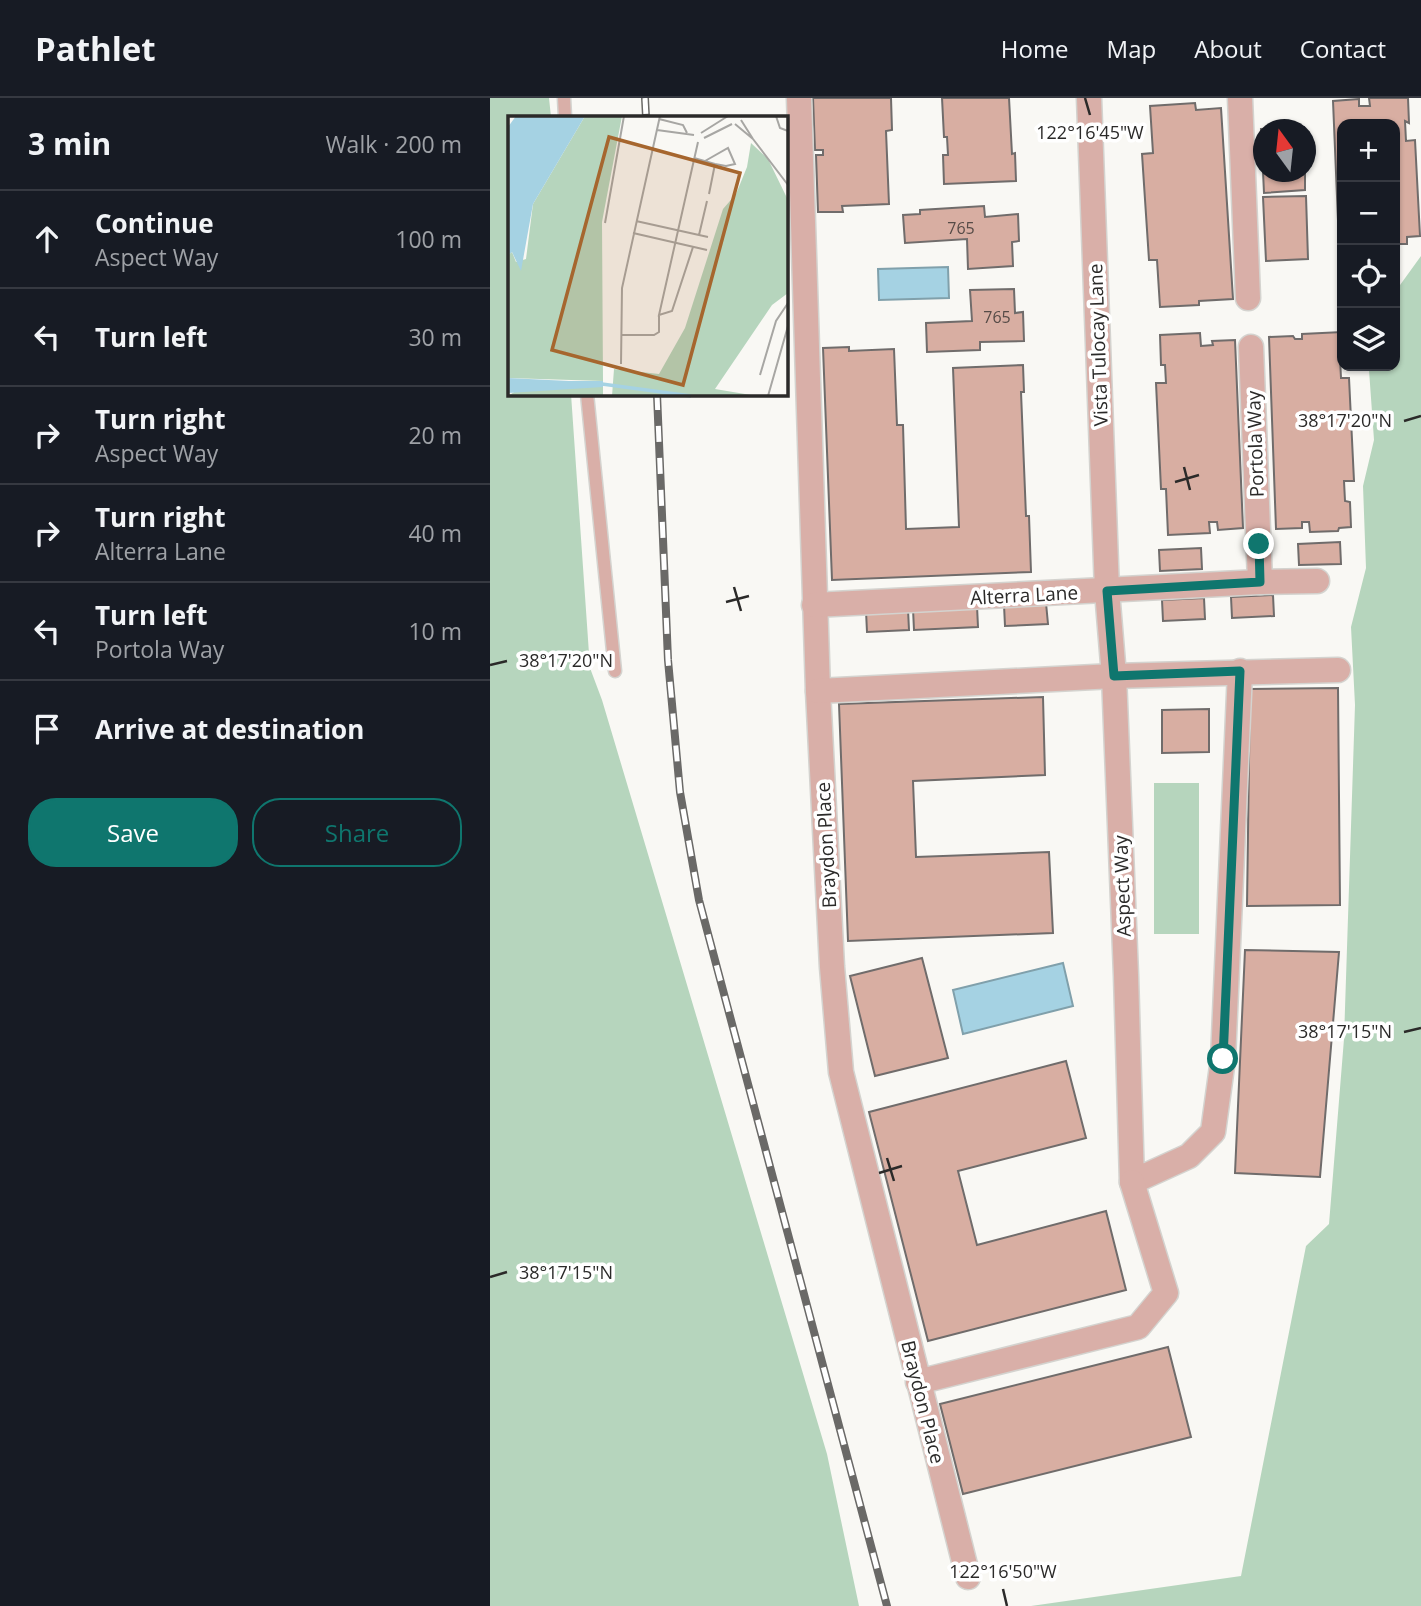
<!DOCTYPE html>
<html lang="en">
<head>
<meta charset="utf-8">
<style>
  :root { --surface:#171b24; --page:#242831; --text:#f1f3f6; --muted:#9ea1a6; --line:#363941; --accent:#0f766e }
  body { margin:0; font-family:"Open Sans",sans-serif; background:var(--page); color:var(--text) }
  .controls { position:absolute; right:21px; top:21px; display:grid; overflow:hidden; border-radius:14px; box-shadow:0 2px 5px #0004 }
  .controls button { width:63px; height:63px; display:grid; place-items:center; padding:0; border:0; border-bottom:2px solid var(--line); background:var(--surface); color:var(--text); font:35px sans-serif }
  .compass { position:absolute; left:763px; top:21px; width:63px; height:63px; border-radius:50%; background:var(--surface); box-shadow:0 2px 5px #0004; rotate:345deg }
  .stop { position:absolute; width:21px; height:21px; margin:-16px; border:5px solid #0f766e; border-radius:50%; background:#fff }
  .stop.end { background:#0f766e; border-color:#fff; box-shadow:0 2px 7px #0008 }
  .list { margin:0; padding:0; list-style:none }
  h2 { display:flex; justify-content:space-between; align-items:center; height:91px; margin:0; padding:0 28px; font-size:30px }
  h2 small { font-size:23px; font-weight:400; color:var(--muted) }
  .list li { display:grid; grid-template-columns:46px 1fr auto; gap:21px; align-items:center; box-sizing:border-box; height:98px; padding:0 28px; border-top:2px solid var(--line) }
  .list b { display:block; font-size:26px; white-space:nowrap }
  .list p { margin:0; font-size:23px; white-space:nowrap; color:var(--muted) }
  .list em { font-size:23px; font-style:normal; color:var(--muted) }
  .actions { display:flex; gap:14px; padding:21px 28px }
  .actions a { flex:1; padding:16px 0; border:2px solid var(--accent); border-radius:28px; text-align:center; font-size:24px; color:var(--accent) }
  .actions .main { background:var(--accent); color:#fff }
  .icon { flex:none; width:38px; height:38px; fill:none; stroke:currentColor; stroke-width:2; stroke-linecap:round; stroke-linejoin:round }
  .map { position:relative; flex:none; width:931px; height:1508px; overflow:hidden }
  header { display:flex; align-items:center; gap:42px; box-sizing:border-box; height:98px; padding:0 35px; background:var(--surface); border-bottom:2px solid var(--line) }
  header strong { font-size:33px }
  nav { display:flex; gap:38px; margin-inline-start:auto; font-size:24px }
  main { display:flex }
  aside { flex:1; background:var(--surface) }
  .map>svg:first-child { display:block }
  .green { fill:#b6d5bd }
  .water { fill:#a5d2e3; stroke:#80a0ab; stroke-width:2 }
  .building { fill:#d8aea2; stroke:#706c6b; stroke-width:2 }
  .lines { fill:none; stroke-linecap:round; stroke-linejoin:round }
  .lane-casing { stroke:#d4d3cf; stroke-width:15 }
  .street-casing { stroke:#d4d3cf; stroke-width:27 }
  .lane { stroke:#d9afa8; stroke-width:12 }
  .street { stroke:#d9afa8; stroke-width:24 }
  .rail-casing { stroke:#6a6967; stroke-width:8 }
  .rail { stroke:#fff; stroke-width:5; stroke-dasharray:16; stroke-linecap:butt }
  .route { stroke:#0f766e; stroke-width:9 }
  .ticks { fill:none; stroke:#2b2a29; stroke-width:2.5 }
  .labels { text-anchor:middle; stroke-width:7; stroke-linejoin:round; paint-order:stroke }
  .number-label { font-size:16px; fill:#564b47 }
  .street-label { font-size:19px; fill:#2b2a29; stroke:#fff }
  .inset-river { fill:none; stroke:#a5d2e3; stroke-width:3.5 }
  .inset-road { fill:none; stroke:#a7a6a3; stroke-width:2 }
  .view { fill:#a6662e; fill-opacity:0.15; stroke:#a6662e; stroke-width:3.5 }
  .inset-edge { fill:none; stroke:#2b2a29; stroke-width:3.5 }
  .ticks-label { font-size:18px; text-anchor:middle; fill:#2b2a29; stroke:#fff; stroke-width:7; stroke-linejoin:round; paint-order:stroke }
</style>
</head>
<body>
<header>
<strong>Pathlet</strong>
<nav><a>Home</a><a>Map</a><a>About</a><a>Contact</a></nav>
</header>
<main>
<aside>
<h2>3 min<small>Walk · 200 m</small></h2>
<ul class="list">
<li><svg class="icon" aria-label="ahead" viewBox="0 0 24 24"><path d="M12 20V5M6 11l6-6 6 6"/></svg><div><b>Continue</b><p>Aspect Way</p></div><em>100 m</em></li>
<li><svg class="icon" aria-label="left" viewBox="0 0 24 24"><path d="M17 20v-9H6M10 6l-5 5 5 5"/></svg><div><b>Turn left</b></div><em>30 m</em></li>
<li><svg class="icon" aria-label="right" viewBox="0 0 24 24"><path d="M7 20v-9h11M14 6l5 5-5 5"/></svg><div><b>Turn right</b><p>Aspect Way</p></div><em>20 m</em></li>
<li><svg class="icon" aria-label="right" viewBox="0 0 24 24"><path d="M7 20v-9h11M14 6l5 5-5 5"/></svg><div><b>Turn right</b><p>Alterra Lane</p></div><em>40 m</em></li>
<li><svg class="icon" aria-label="left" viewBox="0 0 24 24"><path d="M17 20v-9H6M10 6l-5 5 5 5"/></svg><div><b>Turn left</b><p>Portola Way</p></div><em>10 m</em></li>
<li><svg class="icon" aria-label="arrive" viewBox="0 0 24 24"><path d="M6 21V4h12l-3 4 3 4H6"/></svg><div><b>Arrive at destination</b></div></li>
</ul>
<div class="actions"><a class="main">Save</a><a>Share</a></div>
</aside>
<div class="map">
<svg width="931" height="1508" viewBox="0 0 931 1508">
  <rect width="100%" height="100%" fill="#f9f8f4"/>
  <g class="green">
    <polygon points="0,0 59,0 61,19 19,19 19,296 81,296 100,570 112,602 337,1356 369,1508 0,1508"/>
    <polygon points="931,158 931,1508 541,1508 751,1478 816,1148 839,1126 854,941 865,607 861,529 876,470 873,388 884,342 879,272 881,268 905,268 905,194"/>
    <rect x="664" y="685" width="45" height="151"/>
  </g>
  <g class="water">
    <polygon points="458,169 459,200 389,202 388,171"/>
    <polygon points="573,865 583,908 473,936 463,892"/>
  </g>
  <g class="building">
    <polygon points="323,0 401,0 402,32 396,33 399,106 352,108 353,114 328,114 326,57 333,57 333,52 325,52"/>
    <polygon points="452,0 519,0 522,56 525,55 526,83 454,86 453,57 458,57 457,39 454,39"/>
    <polygon points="879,0 918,0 919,25 915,23 916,43 925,42 930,138 917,139 917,146 905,146 905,26 852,26 851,194 843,3 869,1 869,8 880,8"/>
    <polygon points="705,5 706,12 731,10 743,201 709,203 709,207 670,209 667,162 659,162 652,56 663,55 660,8"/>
    <polygon points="814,29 814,32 774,32 774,74 815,74 815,92 774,95 771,31"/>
    <polygon points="816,98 818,161 776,163 773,99"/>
    <polygon points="494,108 495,119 528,116 529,143 522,144 523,168 478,171 477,141 415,145 413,117 430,116 430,112"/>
    <polygon points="524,191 525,215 533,214 534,243 490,244 490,252 437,254 436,225 482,223 480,192"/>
    <polygon points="852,234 852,260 850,260 851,280 859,280 864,383 854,383 855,403 860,404 861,429 849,430 848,433 820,434 819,424 812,424 812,430 786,431 779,239 803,238 805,241 812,241 812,236"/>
    <polygon points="710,235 711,248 723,247 722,243 745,242 753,430 728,432 727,424 719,424 720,435 678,437 676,391 671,391 666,285 676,285 675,267 671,267 670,237"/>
    <polygon points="359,249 359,253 404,251 407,327 413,327 416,431 469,429 463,270 533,267 534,294 531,294 536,418 539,418 541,474 342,482 333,250"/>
    <polygon points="850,444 851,466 809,467 808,446"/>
    <polygon points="711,450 712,471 670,473 669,452"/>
    <polygon points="783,497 784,518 742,520 741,499"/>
    <polygon points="714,500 715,521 673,523 672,502"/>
    <polygon points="556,505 558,526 515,528 514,507"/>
    <polygon points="487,508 488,529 424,532 423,511"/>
    <polygon points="418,511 419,532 377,534 376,513"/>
    <polygon points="848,590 850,807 757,808 760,591"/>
    <polygon points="553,599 555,677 423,683 426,759 559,754 563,835 358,843 349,606"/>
    <polygon points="719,611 719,654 672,655 672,612"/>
    <polygon points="755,852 849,854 830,1079 745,1075"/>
    <polygon points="432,860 458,960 385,978 360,878"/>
    <polygon points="576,963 596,1040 468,1073 487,1147 616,1113 636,1192 438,1243 379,1014"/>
    <polygon points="678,1249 701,1339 473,1396 450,1306"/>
  </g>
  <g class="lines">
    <defs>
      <g id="lane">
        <polyline points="74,0 75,19"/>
        <polyline points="97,296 125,573"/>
      </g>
      <g id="street">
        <polyline points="309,0 328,593 342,869 351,974 478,1479"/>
        <polyline points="599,0 617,493 624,578 636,877 642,1084 699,1058 723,1034 733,961 750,573"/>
        <polyline points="750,0 758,200"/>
        <polyline points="761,249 770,484"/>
        <polyline points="324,507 770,484 827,483"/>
        <polyline points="328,593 624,578 848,572"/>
        <polyline points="428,1284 648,1229 676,1195 642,1084"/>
      </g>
    </defs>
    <use href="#lane" class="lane-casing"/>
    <use href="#street" class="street-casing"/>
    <use href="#lane" class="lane"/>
    <use href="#street" class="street"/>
    <defs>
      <g id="rail">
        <polyline points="155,0 156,19"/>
        <polyline points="167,296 178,562 190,694 209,802 397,1508"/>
      </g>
    </defs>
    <use href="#rail" class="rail-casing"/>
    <use href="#rail" class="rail"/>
  </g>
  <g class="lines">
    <polyline class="route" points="733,961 750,573 624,578 617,493 770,484 769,446"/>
  </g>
  <path class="ticks" d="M 595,0 L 600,17M 914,323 L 931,318M 694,369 L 700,392M 685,384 L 709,377M 244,489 L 251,513M 236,504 L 259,498M 0,567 L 17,563M 914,934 L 931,930M 397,1060 L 404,1083M 389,1075 L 412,1068M 0,1179 L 17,1174M 513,1491 L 517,1508"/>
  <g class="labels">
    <g class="number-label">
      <text x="471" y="136">765</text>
      <text x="507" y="225">765</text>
    </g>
    <g class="street-label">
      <text transform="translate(608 247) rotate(-92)" y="7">Vista Tulocay Lane</text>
      <text transform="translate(765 346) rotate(-92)" y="7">Portola Way</text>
      <text transform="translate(534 497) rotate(-3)" y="7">Alterra Lane</text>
      <text transform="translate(336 747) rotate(-93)" y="7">Braydon Place</text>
      <text transform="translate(632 788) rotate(-92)" y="7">Aspect Way</text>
      <text transform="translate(433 1304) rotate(76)" y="7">Braydon Place</text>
    </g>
  </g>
  <g transform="translate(18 18)">
    <rect width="280" height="280" fill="#f9f8f4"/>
    <path d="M 77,0 L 114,0 L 94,106 L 95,265 L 0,262 L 0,139 L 4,136 L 8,146 L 18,143 L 25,88 ZM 243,27 L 260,43 L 280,84 L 280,177 L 264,189 L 207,273 L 249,280 L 104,280 L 106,253 L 151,258 L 177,212 L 215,93 L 228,78 L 239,51 ZM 77,271 L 95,271 L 95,280 L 0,280 L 11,273 Z" fill="#b6d5bd"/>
    <path d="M 8,0 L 77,0 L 25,88 L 13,155 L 4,136 L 0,139 L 0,11 ZM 0,262 L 61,265 L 95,265 L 95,271 L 0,277 Z" fill="#a5d2e3"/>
    <path class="inset-river" d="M 94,268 L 183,280"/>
    <path class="inset-road" d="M 268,0 L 272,12 L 280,15M 151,3 L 175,9 L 179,17M 227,8 L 245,23 L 233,4M 149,14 L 186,19M 193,17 L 220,0M 196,22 L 224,8M 245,23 L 280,69M 186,42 L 207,48 L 218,50 L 227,48 L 220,32 L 197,45M 201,78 L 207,48M 128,105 L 200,121M 97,107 L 116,0M 125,117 L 199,134M 191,119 L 199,85M 185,131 L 164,195 L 151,199 L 190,26M 113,219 L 146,219 L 151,216 L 151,199M 113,248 L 114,172 L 152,0M 252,259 L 268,205 L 280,187M 260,280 L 280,210"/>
    <path class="view" d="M 101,21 L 232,57 L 175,269 L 44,234 Z"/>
    <rect width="280" height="280" class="inset-edge"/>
  </g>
  <g class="ticks-label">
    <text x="600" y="41">122°16'45"W</text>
    <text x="855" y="329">38°17'20"N</text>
    <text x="76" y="569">38°17'20"N</text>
    <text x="855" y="940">38°17'15"N</text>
    <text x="76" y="1181">38°17'15"N</text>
    <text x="513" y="1480">122°16'50"W</text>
  </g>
</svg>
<div class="controls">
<button>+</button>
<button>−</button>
<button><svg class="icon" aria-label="locate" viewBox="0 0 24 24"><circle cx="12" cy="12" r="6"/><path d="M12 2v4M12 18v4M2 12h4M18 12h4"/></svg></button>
<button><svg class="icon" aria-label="layers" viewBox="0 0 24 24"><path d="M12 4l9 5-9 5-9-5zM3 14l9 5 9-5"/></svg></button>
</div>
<svg class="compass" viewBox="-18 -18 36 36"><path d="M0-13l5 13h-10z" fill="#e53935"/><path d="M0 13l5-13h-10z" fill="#9ea1a6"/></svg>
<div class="stop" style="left:733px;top:961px"></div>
<div class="stop end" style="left:769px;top:446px"></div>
</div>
</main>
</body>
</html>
